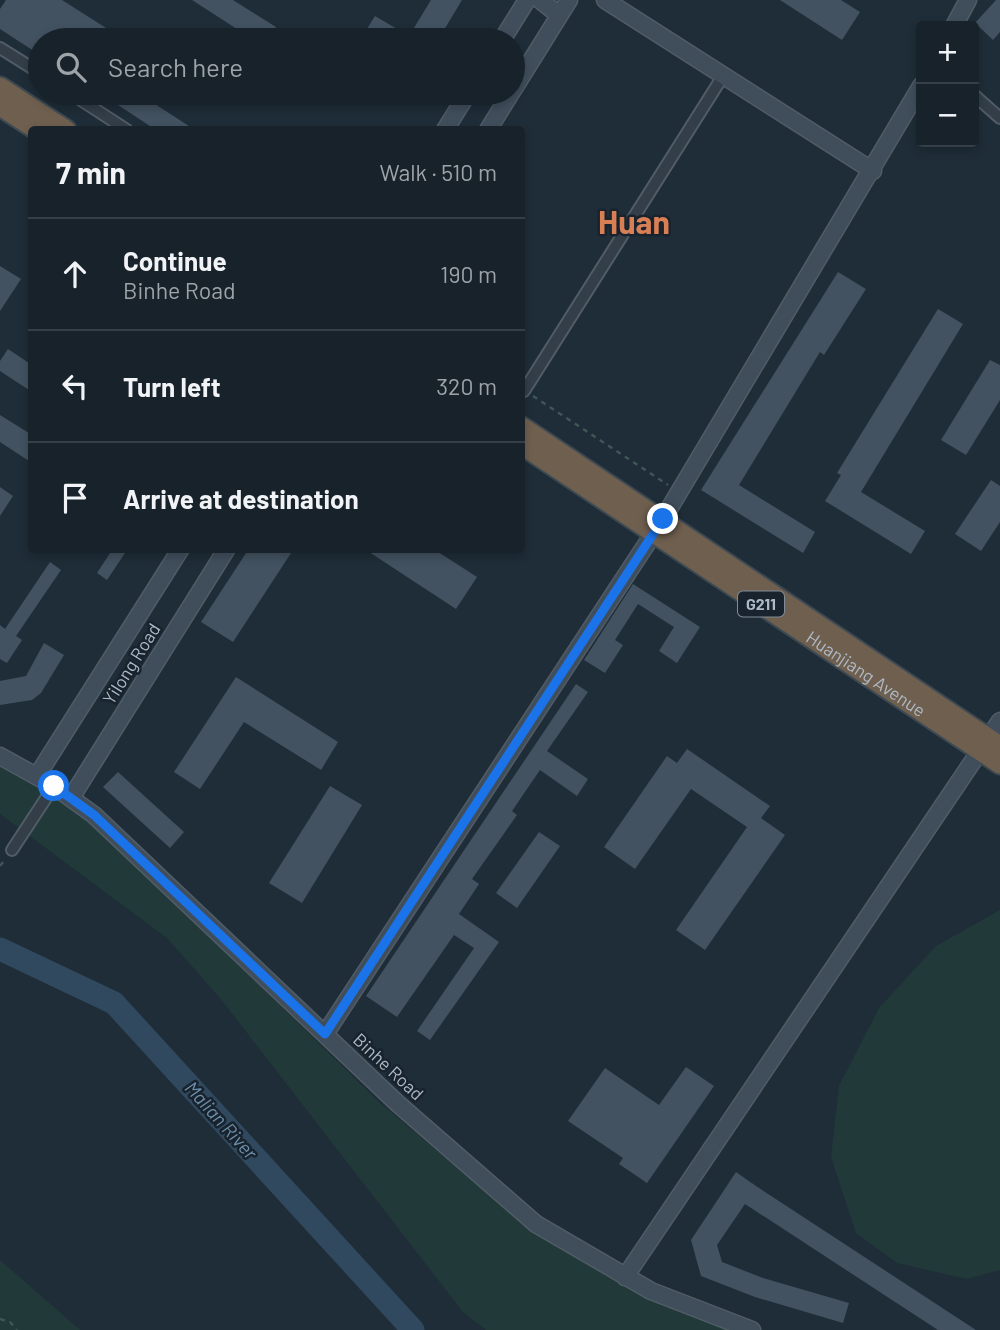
<!DOCTYPE html>
<html lang="en">
<head>
<meta charset="utf-8">
<style>
  :root { --surface:#17222a; --page:#202a32; --text:#f1f3f6; --muted:#9ea4a8; --line:#363f47 }
  body { margin:0; font-family:Barlow,sans-serif; background:var(--page); color:var(--text) }
  .controls { position:absolute; right:21px; top:21px; display:grid; overflow:hidden; border-radius:7px; box-shadow:0 4px 10px #0003 }
  .controls button { width:63px; height:63px; display:grid; place-items:center; padding:0; border:0; border-bottom:2px solid var(--line); background:var(--surface); color:var(--text); font:35px sans-serif }
  .stop { position:absolute; width:21px; height:21px; margin:-16px; border:5px solid #1a73e8; border-radius:50%; background:#fff }
  .stop.end { background:#1a73e8; border-color:#fff; box-shadow:0 2px 7px #0008 }
  .list { margin:0; padding:0; list-style:none }
  h2 { display:flex; justify-content:space-between; align-items:center; height:91px; margin:0; padding:0 28px; font-size:30px }
  h2 small { font-size:23px; font-weight:400; color:var(--muted) }
  .list li { display:grid; grid-template-columns:46px 1fr auto; gap:21px; align-items:center; box-sizing:border-box; height:112px; padding:0 28px; border-top:2px solid var(--line) }
  .list b { display:block; font-size:26px; white-space:nowrap }
  .list p { margin:0; font-size:23px; white-space:nowrap; color:var(--muted) }
  .list em { font-size:23px; font-style:normal; color:var(--muted) }
  .icon { flex:none; width:38px; height:38px; fill:none; stroke:currentColor; stroke-width:2; stroke-linecap:round; stroke-linejoin:round }
  .map { position:relative; flex:none; width:1000px; height:1330px; overflow:hidden }
  .search { position:absolute; background:var(--surface); box-shadow:0 4px 10px #0003; left:28px; top:28px; width:497px; height:77px; display:flex; align-items:center; gap:18px; box-sizing:border-box; padding:0 24px; border-radius:38px; color:var(--muted); font-size:26px }
  .panel { position:absolute; background:var(--surface); box-shadow:0 4px 10px #0003; left:28px; top:126px; width:497px; height:427px; border-radius:7px }
  .map>svg:first-child { display:block }
  .green { fill:#213939 }
  .lines { fill:none; stroke-linecap:round; stroke-linejoin:round }
  .river { stroke:#30495f; stroke-width:23 }
  .building { fill:#425260 }
  .street-casing { stroke:#505c66; stroke-width:14 }
  .secondary-casing { stroke:#505c66; stroke-width:19 }
  .highway-casing { stroke:#3d4953; stroke-width:23 }
  .path { stroke:#3f5656; stroke-width:2.5; stroke-dasharray:5 5; stroke-linecap:butt }
  .street { stroke:#333e49; stroke-width:10 }
  .secondary { stroke:#404e5c; stroke-width:16 }
  .highway { stroke:#6f5f4f; stroke-width:19 }
  .route { stroke:#1a73e8; stroke-width:9 }
  .labels { text-anchor:middle; stroke-width:5; stroke-linejoin:round; paint-order:stroke }
  .shield { fill:#18232d; stroke:#808c97; stroke-width:2 }
  .shield-label { font-size:16px; font-weight:bold; fill:#adb9c5 }
  .street-label { font-size:18px; fill:#adb9c5; stroke:#18232d }
  .water-label { font-size:19px; font-style:italic; fill:#6c8eab; stroke:#18232d }
  .town-label { font-size:32px; font-weight:bold; fill:#d87f55; stroke:#18232d }
</style>
</head>
<body>
<div class="map">
<svg width="1000" height="1330" viewBox="0 0 1000 1330">
  <rect width="100%" height="100%" fill="#1f2d38"/>
  <g class="green">
    <polygon points="0,763 89,819 379,1102 519,1220 598,1271 733,1330 486,1330 463,1312 220,998 167,938 0,814"/>
    <polygon points="1000,910 1000,1270 967,1279 897,1263 856,1233 831,1157 839,1086 879,1008 936,946"/>
    <polygon points="0,1260 80,1330 0,1330"/>
  </g>
  <g class="lines">
    <polyline class="river" points="0,949 114,1003 413,1330"/>
  </g>
  <g class="building">
    <polygon points="6,0 62,0 125,40 40,40 40,55 0,29 0,9"/>
    <polygon points="192,0 233,0 276,27 267,40 254,40"/>
    <polygon points="431,0 462,0 438,40 360,40 375,16 409,36"/>
    <polygon points="780,0 841,0 860,12 842,40"/>
    <polygon points="996,0 1000,0 1000,32 993,40 975,23"/>
    <polygon points="126,93 138,93 195,130 156,130 118,105"/>
    <polygon points="0,266 21,279 0,311"/>
    <polygon points="838,272 866,289 824,355 820,352 739,485 815,532 803,553 701,490"/>
    <polygon points="938,309 963,324 861,492 925,531 911,554 825,501 841,475 837,473"/>
    <polygon points="8,349 32,365 32,392 0,371 0,361"/>
    <polygon points="990,360 1000,365 1000,400 966,455 941,440"/>
    <polygon points="0,415 32,435 32,463 0,442"/>
    <polygon points="991,480 1000,486 1000,522 981,551 955,534"/>
    <polygon points="0,487 13,496 0,516"/>
    <polygon points="112,550 127,550 107,580 97,573"/>
    <polygon points="248,550 293,550 233,642 201,622"/>
    <polygon points="366,550 435,550 477,577 456,609"/>
    <polygon points="50,562 61,570 16,636 22,640 7,663 0,659 0,625 5,629"/>
    <polygon points="633,584 700,627 677,663 659,651 674,627 638,604 615,640 623,645 605,673 584,660"/>
    <polygon points="44,643 64,655 41,693 32,700 0,705 0,681 26,676"/>
    <polygon points="236,677 338,742 321,770 244,722 200,789 174,772"/>
    <polygon points="576,684 588,692 547,751 588,779 577,796 540,770 512,811 517,815 472,879 479,884 459,914 499,942 430,1040 417,1031 474,948 454,935 397,1017 366,996"/>
    <polygon points="687,749 770,806 761,818 785,835 705,950 676,930 747,827 691,789 635,869 604,847 667,756 677,763"/>
    <polygon points="118,772 184,832 170,848 103,787"/>
    <polygon points="330,786 362,805 302,903 269,883"/>
    <polygon points="539,832 560,846 517,908 496,893"/>
    <polygon points="686,1067 714,1086 647,1183 619,1164 623,1158 568,1121 605,1068 659,1105"/>
    <polygon points="736,1172 756,1186 976,1330 938,1330 745,1204 717,1245 722,1262 763,1278 849,1303 843,1323 755,1297 701,1276 691,1240"/>
  </g>
  <g class="lines">
    <defs>
      <g id="street">
        <polyline points="0,48 40,73"/>
        <polyline points="70,93 127,130"/>
        <polyline points="974,95 1000,118"/>
        <polyline points="524,391 723,76"/>
        <polyline points="12,850 54,786"/>
      </g>
      <g id="secondary">
        <polyline points="540,0 559,15"/>
        <polyline points="605,0 873,171"/>
        <polyline points="954,26 968,0"/>
        <polyline points="502,40 527,0"/>
        <polyline points="513,90 569,0"/>
        <polyline points="445,130 468,93"/>
        <polyline points="488,130 511,93"/>
        <polyline points="0,756 54,786 94,815 397,1103 536,1224 651,1291 752,1330"/>
        <polyline points="37,776 180,550"/>
        <polyline points="71,798 226,550"/>
        <polyline points="325,1034 663,519 921,86"/>
        <polyline points="625,1277 1000,721"/>
      </g>
      <g id="highway">
        <polyline points="0,87 66,130"/>
        <polyline points="0,106 37,130"/>
        <polyline points="522,427 1000,746"/>
        <path id="s1" d="M 522,445 L 1000,764"/>
      </g>
    </defs>
    <use href="#street" class="street-casing"/>
    <use href="#secondary" class="secondary-casing"/>
    <use href="#highway" class="highway-casing"/>
    <g class="path">
      <polyline points="533,396 668,485"/>
      <polyline points="0,866 6,858"/>
      <polyline points="0,1319 10,1322 17,1330"/>
    </g>
    <use href="#street" class="street"/>
    <use href="#secondary" class="secondary"/>
    <use href="#highway" class="highway"/>
  </g>
  <g class="lines">
    <polyline class="route" points="54,786 94,815 325,1034 663,519"/>
  </g>
  <g class="labels">
    <rect class="shield" x="738" y="591.5" width="46" height="25" rx="5"/>
    <g class="shield-label">
      <text x="761" y="610">G211</text>
    </g>
    <g class="street-label">
      <text transform="translate(132 664) rotate(-58)" y="6">Yilong Road</text>
      <text dy="6" stroke="none"><textPath href="#s1" startOffset="413">Huanjiang Avenue</textPath></text>
      <text transform="translate(388 1067) rotate(43)" y="6">Binhe Road</text>
    </g>
    <g class="water-label">
      <text transform="translate(221 1120) rotate(48)" y="7">Malian River</text>
    </g>
    <g class="town-label">
      <text x="634" y="234">Huan</text>
    </g>
  </g>
</svg>
<div class="controls">
<button>+</button>
<button>−</button>
</div>
<div class="stop" style="left:54px;top:786px"></div>
<div class="stop end" style="left:663px;top:519px"></div>
<div class="search"><svg class="icon" aria-label="search" viewBox="0 0 24 24"><circle cx="10" cy="10" r="6"/><path d="M15 15l6 6"/></svg>Search here</div>
<section class="panel">
<h2>7 min<small>Walk · 510 m</small></h2>
<ul class="list">
<li><svg class="icon" aria-label="ahead" viewBox="0 0 24 24"><path d="M12 20V5M6 11l6-6 6 6"/></svg><div><b>Continue</b><p>Binhe Road</p></div><em>190 m</em></li>
<li><svg class="icon" aria-label="left" viewBox="0 0 24 24"><path d="M17 20v-9H6M10 6l-5 5 5 5"/></svg><div><b>Turn left</b></div><em>320 m</em></li>
<li><svg class="icon" aria-label="arrive" viewBox="0 0 24 24"><path d="M6 21V4h12l-3 4 3 4H6"/></svg><div><b>Arrive at destination</b></div></li>
</ul>
</section>
</div>
</body>
</html>
